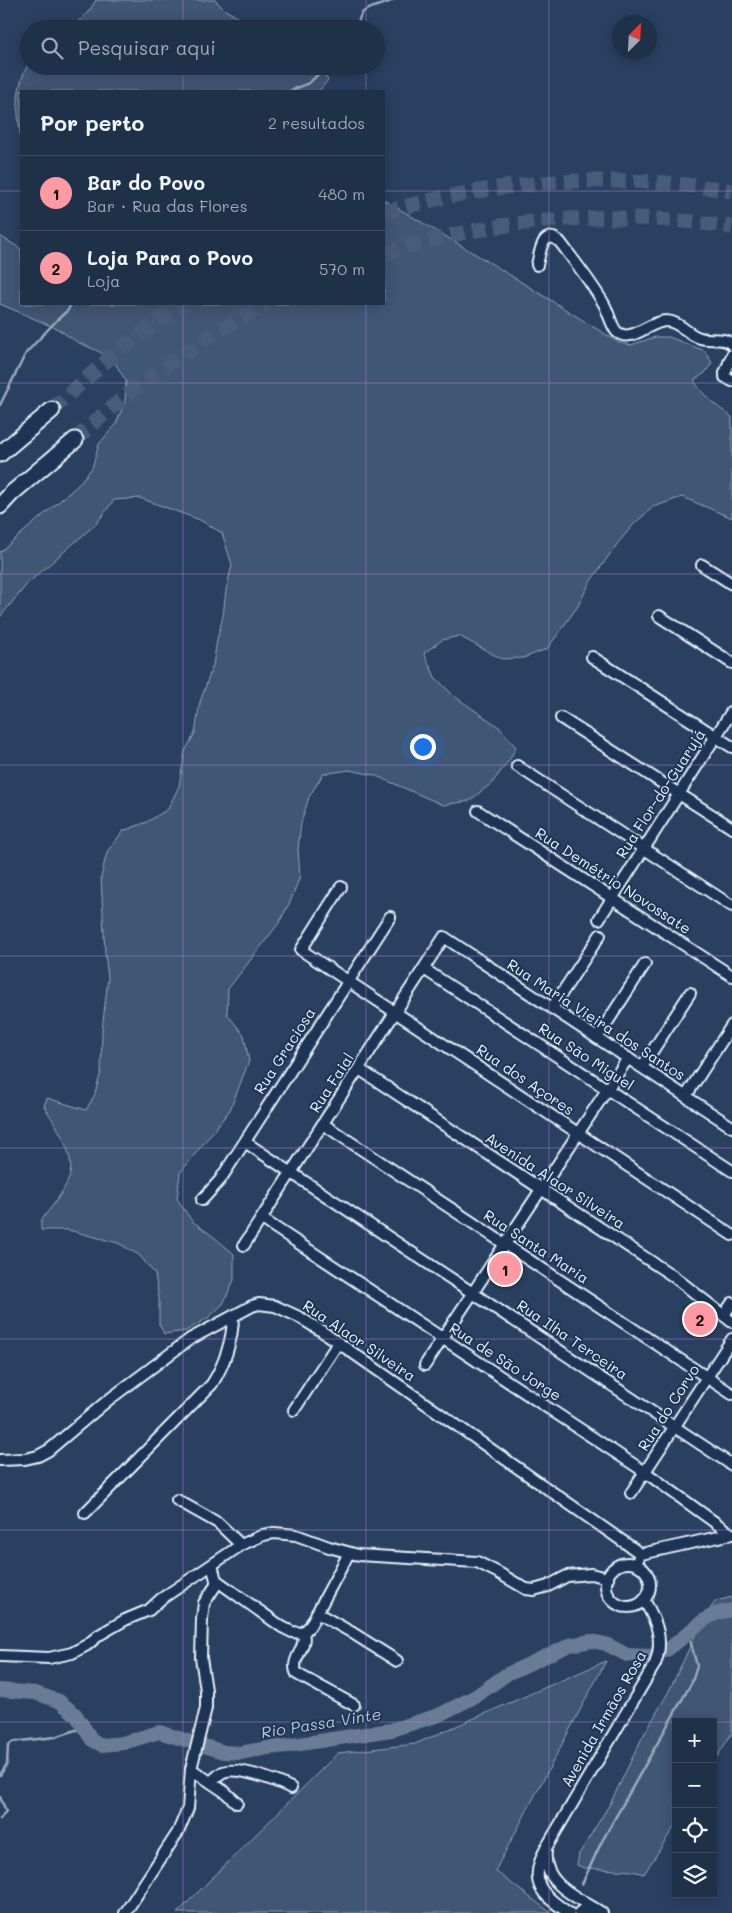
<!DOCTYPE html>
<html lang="pt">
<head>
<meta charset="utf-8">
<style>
  :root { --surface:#1f3049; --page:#2c3c53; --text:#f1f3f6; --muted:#a1a9b4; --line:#3c4b61; --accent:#ff9aa2 }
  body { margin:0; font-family:Mali,sans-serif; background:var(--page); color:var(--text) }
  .controls { position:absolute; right:15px; bottom:15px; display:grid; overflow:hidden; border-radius:0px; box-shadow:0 2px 12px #0003 }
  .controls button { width:45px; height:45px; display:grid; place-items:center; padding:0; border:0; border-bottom:1px solid var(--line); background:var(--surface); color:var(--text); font:25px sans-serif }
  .compass { position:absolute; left:612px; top:15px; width:45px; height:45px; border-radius:50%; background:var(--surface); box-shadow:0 2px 12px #0003; rotate:24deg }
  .you { position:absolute; left:422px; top:746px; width:18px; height:18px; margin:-12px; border:4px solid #fff; border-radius:50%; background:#1a73e8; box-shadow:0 0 0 8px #1a73e833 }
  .badge { display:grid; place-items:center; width:32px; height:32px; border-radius:50%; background:var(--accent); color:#111; font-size:16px; font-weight:700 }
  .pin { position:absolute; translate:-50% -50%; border:2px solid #fff; box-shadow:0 1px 5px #0006 }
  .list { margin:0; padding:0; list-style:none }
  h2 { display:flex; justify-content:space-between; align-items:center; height:65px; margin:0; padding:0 20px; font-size:21px }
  h2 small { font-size:16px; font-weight:400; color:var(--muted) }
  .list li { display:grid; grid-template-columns:32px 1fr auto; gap:15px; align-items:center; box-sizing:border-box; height:75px; padding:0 20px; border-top:1px solid var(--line) }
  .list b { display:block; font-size:19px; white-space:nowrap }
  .list p { margin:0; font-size:16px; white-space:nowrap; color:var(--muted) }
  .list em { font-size:16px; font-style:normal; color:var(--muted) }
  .icon { flex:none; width:28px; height:28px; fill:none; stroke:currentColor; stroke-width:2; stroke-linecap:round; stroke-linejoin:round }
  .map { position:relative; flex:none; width:732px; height:1913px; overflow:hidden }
  .search { position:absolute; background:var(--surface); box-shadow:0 2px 12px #0003; left:20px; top:20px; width:365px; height:55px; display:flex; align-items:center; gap:12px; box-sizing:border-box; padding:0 18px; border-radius:28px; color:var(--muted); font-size:19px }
  .panel { position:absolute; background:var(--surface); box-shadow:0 2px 12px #0003; left:20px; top:90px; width:365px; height:215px; border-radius:0px }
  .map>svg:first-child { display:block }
  .green { fill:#415774; stroke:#94a4b6 }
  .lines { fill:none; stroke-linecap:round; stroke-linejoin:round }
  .stream { stroke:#9dabbd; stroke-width:2.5 }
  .river { stroke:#6b7c95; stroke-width:14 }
  .highway-tunnel { stroke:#465b78; stroke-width:15; stroke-dasharray:15 8; stroke-linecap:butt }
  .minor-casing { stroke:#e8f1f8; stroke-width:14 }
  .highway-casing { stroke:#e8f1f8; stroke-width:19 }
  .minor { stroke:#1d3557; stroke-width:10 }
  .highway { stroke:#1d3557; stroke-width:15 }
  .grid { fill:none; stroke:#a77bd6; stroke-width:1; stroke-opacity:0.55 }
  .labels { text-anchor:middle; stroke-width:4; stroke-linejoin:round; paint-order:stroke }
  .street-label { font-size:15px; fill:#e8f1f8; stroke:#1d3557 }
  .water-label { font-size:16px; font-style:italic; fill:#b6c2d0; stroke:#1d3557 }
</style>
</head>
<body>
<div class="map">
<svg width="732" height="1913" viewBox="0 0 732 1913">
  <rect width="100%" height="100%" fill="#294061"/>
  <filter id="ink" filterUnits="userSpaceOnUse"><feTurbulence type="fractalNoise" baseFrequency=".02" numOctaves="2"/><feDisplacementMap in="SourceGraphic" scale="10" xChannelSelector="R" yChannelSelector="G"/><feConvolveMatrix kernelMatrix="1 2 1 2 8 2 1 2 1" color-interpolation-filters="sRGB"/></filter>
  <g filter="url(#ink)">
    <g class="green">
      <path d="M 96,0 L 215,0 L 225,10 L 259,29 L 66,29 C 81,21 88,14 96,0 Z"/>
      <path d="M 29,63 L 29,66 L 318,66 L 328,80 L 319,91 L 21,91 L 21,140 C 17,113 14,88 29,63 Z"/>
      <path d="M 384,200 L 492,264 L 618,342 L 631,345 L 655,337 L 669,337 L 705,351 L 712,363 L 705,373 L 694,380 C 702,395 717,407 732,417 L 732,518 L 682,497 L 653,507 L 634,524 L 618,543 L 590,582 L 578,606 L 547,649 L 523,658 L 502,659 L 459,636 L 442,640 L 424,653 L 435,677 L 454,696 L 499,727 L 516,747 L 510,759 L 492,783 L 469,801 L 443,805 L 374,775 L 349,770 L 323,774 L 309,797 L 301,823 L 298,849 L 300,876 L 291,900 L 279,923 L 228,989 L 227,1014 L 244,1035 L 249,1061 L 230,1110 L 180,1173 L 177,1199 L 192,1221 L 214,1237 L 234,1254 L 234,1280 L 223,1304 L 209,1317 L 186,1331 L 164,1334 L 159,1324 L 159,1299 L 155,1274 L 139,1255 L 118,1243 L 68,1230 L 41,1230 L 41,1221 C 51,1207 63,1194 69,1178 C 77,1155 55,1124 44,1106 L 47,1098 L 86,1110 L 94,1096 L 101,1072 L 102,1030 L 108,978 L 105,953 L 101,877 L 107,852 L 123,831 L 147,822 L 168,809 L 179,786 L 185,751 L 195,733 L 200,702 L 213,665 L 217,640 L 223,616 L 226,590 L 232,565 L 222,533 L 200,520 L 140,498 L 114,500 L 97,523 L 28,583 L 0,617 L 0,552 L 76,487 L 92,468 L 99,444 L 116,424 L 125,401 L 126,381 L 115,363 L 100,352 L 77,342 L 58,329 L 0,304 L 0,236 L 21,249 L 21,304 L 384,304 Z"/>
      <polygon points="732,1597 732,1733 713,1763 713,1722 676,1722 676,1824 644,1874 632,1871 584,1868 577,1865 579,1854 611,1802 642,1738 669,1691 704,1617 716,1601"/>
      <polygon points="606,1661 495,1871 551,1913 177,1913 338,1753 415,1744"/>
    </g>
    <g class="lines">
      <g class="stream">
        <path d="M 356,29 C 358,24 359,17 362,13 C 367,7 385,5 393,0"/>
        <polyline points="290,91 309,83 327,66"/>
        <polyline points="0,405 26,353 56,321 68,310 71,304"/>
        <polyline points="0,1775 7,1764 8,1746 12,1742 55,1737 76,1730 83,1730 87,1732"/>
        <polyline points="0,1797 6,1811 0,1819"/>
        <polyline points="582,1884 601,1843 692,1682 697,1666 689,1636 691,1630"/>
      </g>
      <g class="river">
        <path d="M 665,1651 C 682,1641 694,1624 713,1615 C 718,1612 726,1611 732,1610"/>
        <polyline points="0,1690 35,1693 59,1701 76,1715 92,1740 101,1745 123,1743 159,1732 224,1752 240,1753 267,1748 287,1746 391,1730 439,1715 476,1696 507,1674 570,1645 591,1641 606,1644 627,1655 650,1656"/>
      </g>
      <g class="highway-tunnel">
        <path d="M 384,213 C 495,179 617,172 732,191"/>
        <path d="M 384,254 C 497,217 615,209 732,227"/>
        <path d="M 52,410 C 93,371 136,334 184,304"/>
        <path d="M 75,440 C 131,387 198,341 266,304"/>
      </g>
      <defs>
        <g id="minor">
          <path d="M 537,265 C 540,253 542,227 560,242 C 575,262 591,282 604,304 C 608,311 612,328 617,332 C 631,344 650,321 666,321 C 679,321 688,335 700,338 C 710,341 725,336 732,345"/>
          <polyline points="732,355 725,373 725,377 732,381"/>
          <polyline points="702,565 732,584"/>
          <polyline points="659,616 732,663"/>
          <polyline points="592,657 732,747"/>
          <polyline points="561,718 732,828"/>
          <polyline points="517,766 732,906"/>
          <polyline points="478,811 732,976"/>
          <polyline points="341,887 301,950 732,1235"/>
          <polyline points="599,919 732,711"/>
          <polyline points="424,969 732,1171"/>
          <polyline points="552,1008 600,935"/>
          <polyline points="597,1038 645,964"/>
          <polyline points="642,1067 690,993"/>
          <polyline points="359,1069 673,1276 732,1322"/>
          <polyline points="686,1096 732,1025"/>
          <polyline points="323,1124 732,1394"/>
          <polyline points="245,1142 732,1465"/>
          <polyline points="202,1200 220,1180 390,917"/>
          <polyline points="262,1219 645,1472 731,1534"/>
          <polyline points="244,1245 444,937 732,1127"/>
          <polyline points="724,1315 732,1303"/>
          <polyline points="425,1365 628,1058"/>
          <polyline points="294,1410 338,1343"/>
          <polyline points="0,1460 25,1459 38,1456 49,1450 107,1401 190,1339 252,1306 259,1304 275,1306 299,1317 320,1330 641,1554"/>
          <polyline points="631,1493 732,1339"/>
          <polyline points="177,1500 218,1523 241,1545"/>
          <path d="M 85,1513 L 212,1384 C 224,1365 233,1340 233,1316"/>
          <polyline points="638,1559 641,1554 732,1534"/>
          <circle cx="628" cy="1585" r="22"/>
          <polyline points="216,1580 282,1627 292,1632 303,1633 310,1626 349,1553"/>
          <polyline points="317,1613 351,1632 397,1661"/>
          <path d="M 303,1633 C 308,1648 289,1659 297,1674 L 354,1705"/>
          <polyline points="0,1656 49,1658 72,1653 87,1645 99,1635 125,1620 149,1610 161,1599 241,1545 263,1535 274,1533 296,1535 329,1547 358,1555 477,1562 497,1572 526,1589 534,1590 548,1586 567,1576 591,1574 608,1578"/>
          <polyline points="191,1769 225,1792 237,1803"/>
          <path d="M 211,1782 C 215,1778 219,1774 223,1772 C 238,1766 277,1781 291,1788"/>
          <path d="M 546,1852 C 542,1884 579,1898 602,1913"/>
          <polyline points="125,1913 178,1832 188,1808 191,1769 206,1708 206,1690 201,1658 202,1619 204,1603 216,1585 216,1580 212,1565"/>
          <path d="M 569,1913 C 540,1894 528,1882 546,1848 L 655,1664 C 664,1640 657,1622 644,1600"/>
          <polyline points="579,1913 584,1909 593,1913"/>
        </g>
        <g id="highway">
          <polyline points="0,454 52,410"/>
          <polyline points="0,506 12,493 75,440"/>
        </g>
      </defs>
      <use href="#minor" class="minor-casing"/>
      <use href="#highway" class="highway-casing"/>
      <use href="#minor" class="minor"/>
      <use href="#highway" class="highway"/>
    </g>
  </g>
  <path class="grid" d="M 183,0 L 183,29M 366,0 L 366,29M 549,0 L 549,1913M 183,66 L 183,91M 366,66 L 366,91M 0,191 L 21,191M 384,191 L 732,191M 183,304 L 183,1913M 366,304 L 366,1913M 0,383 L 732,383M 0,574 L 732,574M 0,765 L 732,765M 0,956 L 732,956M 0,1148 L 732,1148M 0,1339 L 732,1339M 0,1530 L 732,1530M 0,1722 L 732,1722"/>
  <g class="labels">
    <g class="street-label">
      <text transform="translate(661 794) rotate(-57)" y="5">Rua Flor-do-Guarujá</text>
      <text transform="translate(613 881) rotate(33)" y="5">Rua Demétrio Novossate</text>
      <text transform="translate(596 1020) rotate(33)" y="5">Rua Maria Vieira dos Santos</text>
      <text transform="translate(285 1051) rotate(-57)" y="5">Rua Graciosa</text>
      <text transform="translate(586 1057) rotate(33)" y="5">Rua São Miguel</text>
      <text transform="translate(525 1080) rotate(34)" y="5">Rua dos Açores</text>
      <text transform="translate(332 1083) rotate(-57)" y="5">Rua Faial</text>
      <text transform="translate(555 1181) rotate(33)" y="5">Avenida Alaor Silveira</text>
      <text transform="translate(536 1247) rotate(33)" y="5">Rua Santa Maria</text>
      <text transform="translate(572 1340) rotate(34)" y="5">Rua Ilha Terceira</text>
      <text transform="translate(359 1341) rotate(34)" y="5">Rua Alaor Silveira</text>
      <text transform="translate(505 1362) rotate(33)" y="5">Rua de São Jorge</text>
      <text transform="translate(669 1408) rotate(-57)" y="5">Rua do Corvo</text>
      <text transform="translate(604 1719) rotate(-60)" y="5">Avenida Irmãos Rosa</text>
    </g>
    <g class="water-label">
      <text transform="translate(321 1723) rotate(-9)" y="6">Rio Passa Vinte</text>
    </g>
  </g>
</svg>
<div class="controls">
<button>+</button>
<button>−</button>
<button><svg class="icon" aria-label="locate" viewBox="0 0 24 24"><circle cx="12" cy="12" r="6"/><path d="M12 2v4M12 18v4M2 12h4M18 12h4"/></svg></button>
<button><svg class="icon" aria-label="layers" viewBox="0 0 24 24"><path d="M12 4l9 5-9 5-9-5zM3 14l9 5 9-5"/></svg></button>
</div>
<svg class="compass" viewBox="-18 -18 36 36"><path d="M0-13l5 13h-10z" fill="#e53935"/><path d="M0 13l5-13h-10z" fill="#a1a9b4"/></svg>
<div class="you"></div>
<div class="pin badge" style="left:505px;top:1269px">1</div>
<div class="pin badge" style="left:700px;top:1319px">2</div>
<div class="search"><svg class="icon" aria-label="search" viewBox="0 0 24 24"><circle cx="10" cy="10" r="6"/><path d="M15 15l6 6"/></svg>Pesquisar aqui</div>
<section class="panel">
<h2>Por perto<small>2 resultados</small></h2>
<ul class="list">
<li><span class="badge">1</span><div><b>Bar do Povo</b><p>Bar · Rua das Flores</p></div><em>480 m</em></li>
<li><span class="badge">2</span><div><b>Loja Para o Povo</b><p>Loja</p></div><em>570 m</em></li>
</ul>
</section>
</div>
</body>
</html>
